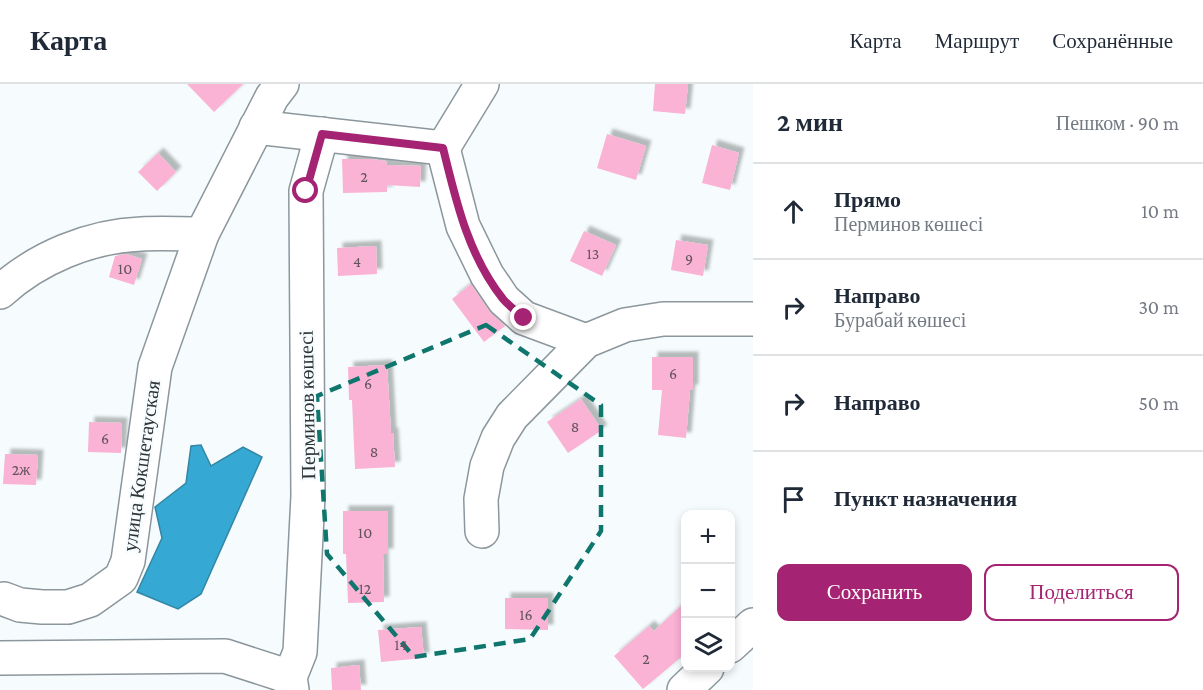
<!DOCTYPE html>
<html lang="ru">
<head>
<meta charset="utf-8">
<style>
  :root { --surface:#fff; --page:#f2f2f3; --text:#1f2937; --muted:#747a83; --line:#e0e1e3; --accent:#a42372 }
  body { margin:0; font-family:"Crimson Pro",serif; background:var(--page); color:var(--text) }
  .controls { position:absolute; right:18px; bottom:18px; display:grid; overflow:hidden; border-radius:12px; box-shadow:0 3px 9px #0003 }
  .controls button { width:54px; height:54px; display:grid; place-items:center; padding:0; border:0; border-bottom:2px solid var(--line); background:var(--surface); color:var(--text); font:30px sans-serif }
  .stop { position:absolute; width:18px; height:18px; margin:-14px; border:4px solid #a42372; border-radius:50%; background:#fff }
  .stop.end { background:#a42372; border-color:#fff; box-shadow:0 2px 6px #0008 }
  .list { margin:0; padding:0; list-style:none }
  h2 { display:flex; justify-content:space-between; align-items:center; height:78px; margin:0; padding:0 24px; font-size:26px }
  h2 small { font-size:20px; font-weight:400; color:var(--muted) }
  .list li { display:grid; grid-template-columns:39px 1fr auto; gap:18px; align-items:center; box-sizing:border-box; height:96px; padding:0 24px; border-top:2px solid var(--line) }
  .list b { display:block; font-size:22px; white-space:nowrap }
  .list p { margin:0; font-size:20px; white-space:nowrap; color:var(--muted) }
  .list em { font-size:20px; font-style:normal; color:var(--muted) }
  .actions { display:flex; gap:12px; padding:18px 24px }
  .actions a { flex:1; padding:14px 0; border:2px solid var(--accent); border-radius:12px; text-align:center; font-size:21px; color:var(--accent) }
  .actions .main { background:var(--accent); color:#fff }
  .icon { flex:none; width:33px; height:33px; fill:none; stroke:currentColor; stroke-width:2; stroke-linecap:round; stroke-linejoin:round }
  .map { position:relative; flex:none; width:753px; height:606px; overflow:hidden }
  header { display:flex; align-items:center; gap:36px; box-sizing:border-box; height:84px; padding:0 30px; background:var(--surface); border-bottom:2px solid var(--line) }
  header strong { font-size:28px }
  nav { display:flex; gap:33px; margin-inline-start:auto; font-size:21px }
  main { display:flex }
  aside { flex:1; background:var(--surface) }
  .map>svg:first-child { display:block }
  .water { fill:#35a9d3; stroke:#3386a4; stroke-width:1.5 }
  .building { fill:#fab2d5; filter:url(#shadow) }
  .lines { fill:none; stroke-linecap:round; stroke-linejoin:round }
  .minor-casing { stroke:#8c979d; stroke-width:36 }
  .minor { stroke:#fff; stroke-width:33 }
  .route { stroke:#a42372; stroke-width:8 }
  .marked { fill:none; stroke:#0f766e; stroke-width:4.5; stroke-dasharray:12 8; stroke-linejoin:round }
  .labels { text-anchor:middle; stroke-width:4.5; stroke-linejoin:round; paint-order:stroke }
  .number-label { font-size:16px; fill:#61535d }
  .street-label { font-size:20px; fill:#2e3335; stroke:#f6fcfe }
</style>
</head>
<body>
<header>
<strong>Карта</strong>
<nav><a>Карта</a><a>Маршрут</a><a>Сохранённые</a></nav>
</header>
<main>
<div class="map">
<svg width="753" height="606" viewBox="0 0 753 606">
  <defs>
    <filter id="shadow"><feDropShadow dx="5.5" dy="-5.5" stdDeviation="1.5" flood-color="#0004"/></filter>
  </defs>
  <rect width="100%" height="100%" fill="#f6fcfe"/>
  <polygon class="water" points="201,361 211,382 243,363 262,373 201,510 178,525 137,508 162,454 155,423 186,399 191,362"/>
  <g class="building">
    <polygon points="187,0 243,0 214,28"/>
    <polygon points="655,0 688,0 685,30 653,27"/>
    <polygon points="607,50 646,62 636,96 597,84"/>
    <polygon points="712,61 739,69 730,106 702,99"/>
    <polygon points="158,69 176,88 157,107 138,88"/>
    <polygon points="342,75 370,75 386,77 387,81 421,82 420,103 387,101 387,108 343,109"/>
    <polygon points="584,147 616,161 602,192 570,177"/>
    <polygon points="676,156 708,161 703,192 671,186"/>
    <polygon points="376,162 377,190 338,192 337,164"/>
    <polygon points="126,170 142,175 134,201 109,193 115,172"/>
    <polygon points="471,200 489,227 505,242 484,258 452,215"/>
    <polygon points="652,273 693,273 693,306 690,306 686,354 658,351 662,306 652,306"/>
    <polygon points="387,281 391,349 393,349 395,383 355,385 352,316 349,316 348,283"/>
    <polygon points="581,315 602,346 568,369 547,338"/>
    <polygon points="89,338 122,339 121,369 88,368"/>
    <polygon points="5,370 38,371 36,401 3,400"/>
    <polygon points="343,427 388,427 388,470 383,470 384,518 348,519 346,470 343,470"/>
    <polygon points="505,514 548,514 548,546 505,545"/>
    <polygon points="686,517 686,569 643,605 614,572 649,542 654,547"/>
    <polygon points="421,543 424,574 381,578 378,546"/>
    <polygon points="359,581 361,606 332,606 331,584"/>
  </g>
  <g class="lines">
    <defs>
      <g id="minor">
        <polyline points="256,43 443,64 482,0"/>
        <polyline points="443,64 463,142 487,191 504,216 524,234 586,257"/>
        <path d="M 0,208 C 37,174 90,152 141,150 C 161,149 181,150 202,150"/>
        <polyline points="482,447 481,415 487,382 498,354 512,332 586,257 625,241 663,235 753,235"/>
        <polyline points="4,515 20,521 42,523 68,523 90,516 121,494 128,477 155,283 202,150 272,13 282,0"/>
        <polyline points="730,562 753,541"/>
        <polyline points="0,574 225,572 290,593"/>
        <polyline points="292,606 290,593 300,568 308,412 306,107 322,50"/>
        <polyline points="684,606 707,584"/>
      </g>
    </defs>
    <use href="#minor" class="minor-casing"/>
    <use href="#minor" class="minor"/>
  </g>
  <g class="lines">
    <path class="route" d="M 306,107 L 322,50 L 443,64 C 456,117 468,171 503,215 C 509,222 517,228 524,234"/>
  </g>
  <path class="marked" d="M 486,241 L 601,321 L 601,447 L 530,555 L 414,573 L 327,470 L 317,312 Z"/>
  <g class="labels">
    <g class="number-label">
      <text x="364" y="98">2</text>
      <text x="593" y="175">13</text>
      <text x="689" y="180">9</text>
      <text x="357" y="183">4</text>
      <text x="125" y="190">10</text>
      <text x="673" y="295">6</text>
      <text x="368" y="305">6</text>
      <text x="575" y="348">8</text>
      <text x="105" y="360">6</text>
      <text x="374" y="373">8</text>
      <text x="21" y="391">2ж</text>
      <text x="365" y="454">10</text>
      <text x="365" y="510">12</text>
      <text x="526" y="536">16</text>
      <text x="401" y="566">14</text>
      <text x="646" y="580">2</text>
    </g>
    <g class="street-label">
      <text transform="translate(307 321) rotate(-91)" y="7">Перминов көшесі</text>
      <text transform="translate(141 382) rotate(-82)" y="7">улица Кокшетауская</text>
    </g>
  </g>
</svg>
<div class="controls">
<button>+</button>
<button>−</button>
<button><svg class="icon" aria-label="layers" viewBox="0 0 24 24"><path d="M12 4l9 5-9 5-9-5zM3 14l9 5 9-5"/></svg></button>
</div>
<div class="stop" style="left:306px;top:107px"></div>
<div class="stop end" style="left:524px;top:234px"></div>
</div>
<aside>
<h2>2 мин<small>Пешком · 90 m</small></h2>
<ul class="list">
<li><svg class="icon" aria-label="ahead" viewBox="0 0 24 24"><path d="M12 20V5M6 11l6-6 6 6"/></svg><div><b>Прямо</b><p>Перминов көшесі</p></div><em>10 m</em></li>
<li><svg class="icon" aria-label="right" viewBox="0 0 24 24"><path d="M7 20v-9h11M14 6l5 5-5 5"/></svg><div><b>Направо</b><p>Бурабай көшесі</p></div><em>30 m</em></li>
<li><svg class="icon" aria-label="right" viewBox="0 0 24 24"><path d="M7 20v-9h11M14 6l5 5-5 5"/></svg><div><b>Направо</b></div><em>50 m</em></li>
<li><svg class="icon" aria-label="arrive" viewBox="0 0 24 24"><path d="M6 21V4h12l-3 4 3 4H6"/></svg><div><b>Пункт назначения</b></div></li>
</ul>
<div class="actions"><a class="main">Сохранить</a><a>Поделиться</a></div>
</aside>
</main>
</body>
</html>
